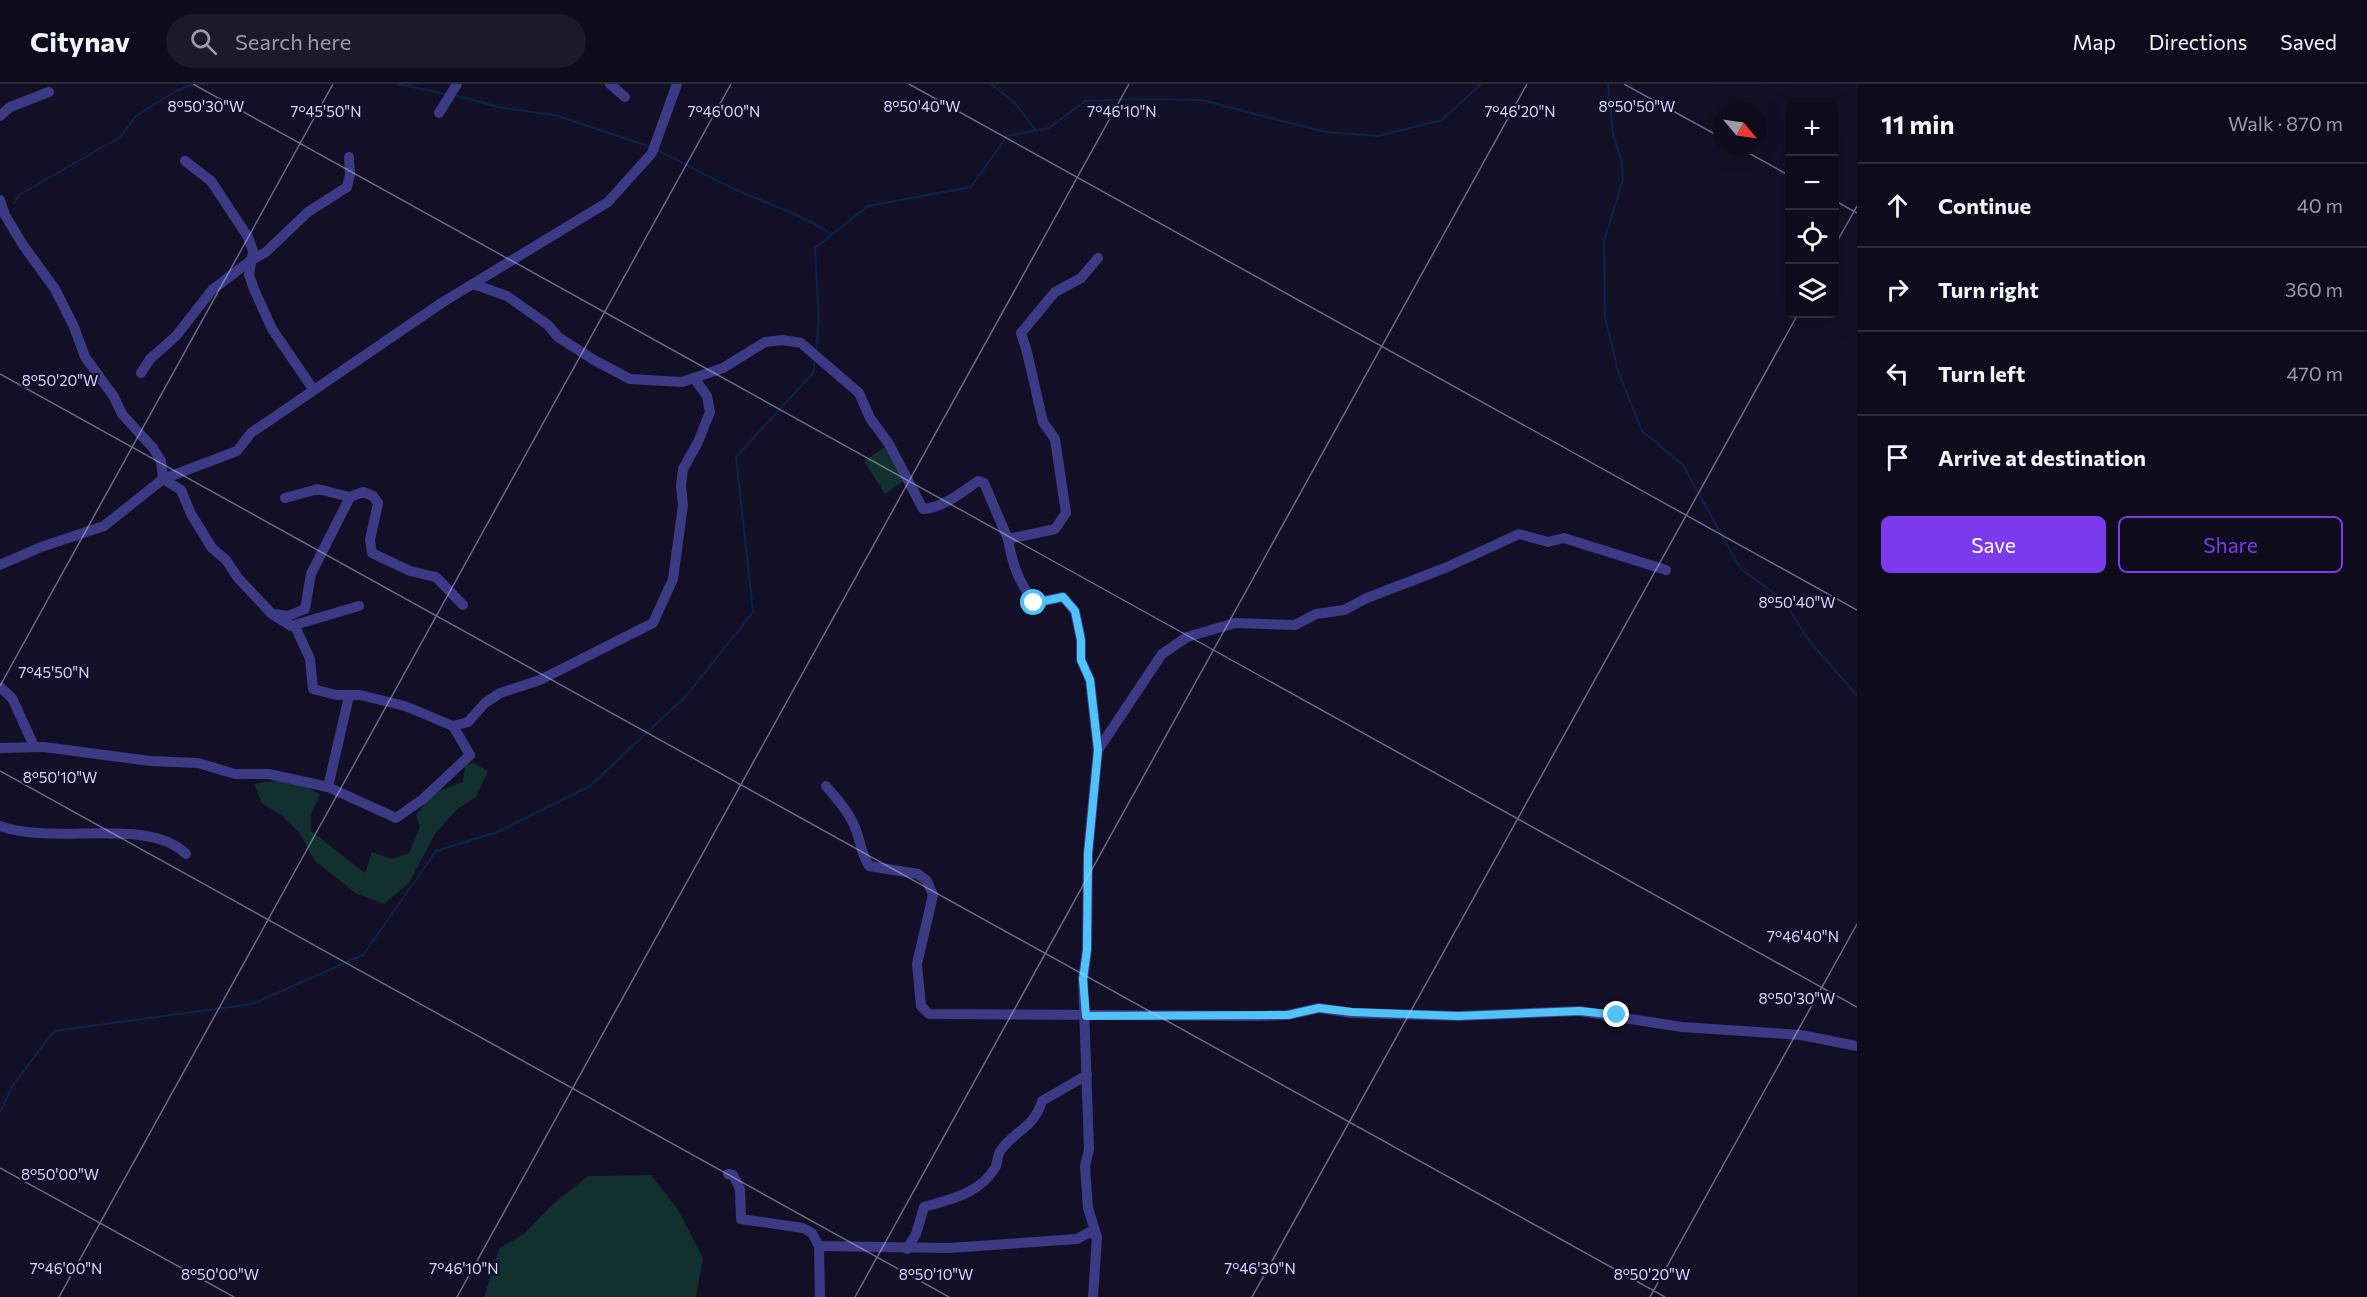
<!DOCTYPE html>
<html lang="en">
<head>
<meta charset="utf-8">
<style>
  :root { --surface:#0e0b1c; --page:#1c1929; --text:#f1f3f6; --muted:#9b9ba3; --line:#2e2b3b; --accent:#7c3aed }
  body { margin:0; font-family:Commissioner,sans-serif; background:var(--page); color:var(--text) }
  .controls { position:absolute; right:18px; top:18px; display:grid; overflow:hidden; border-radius:9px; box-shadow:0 6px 24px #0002 }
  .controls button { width:54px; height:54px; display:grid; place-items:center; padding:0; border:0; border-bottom:2px solid var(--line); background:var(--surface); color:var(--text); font:30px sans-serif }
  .compass { position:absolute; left:1713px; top:18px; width:54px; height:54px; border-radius:50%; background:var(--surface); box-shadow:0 6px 24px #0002; rotate:119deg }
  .stop { position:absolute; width:18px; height:18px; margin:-14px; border:4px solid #4fc3f7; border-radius:50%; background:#fff }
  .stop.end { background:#4fc3f7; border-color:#fff; box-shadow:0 2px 6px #0008 }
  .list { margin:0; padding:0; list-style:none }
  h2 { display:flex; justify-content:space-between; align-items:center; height:78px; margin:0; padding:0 24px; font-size:26px }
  h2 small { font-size:20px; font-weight:400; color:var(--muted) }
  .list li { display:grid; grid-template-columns:39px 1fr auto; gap:18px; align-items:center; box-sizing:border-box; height:84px; padding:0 24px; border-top:2px solid var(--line) }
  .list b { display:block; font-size:22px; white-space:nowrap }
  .list em { font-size:20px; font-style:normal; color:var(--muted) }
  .actions { display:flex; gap:12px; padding:18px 24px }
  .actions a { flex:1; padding:14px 0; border:2px solid var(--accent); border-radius:9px; text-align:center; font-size:21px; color:var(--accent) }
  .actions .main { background:var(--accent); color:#fff }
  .icon { flex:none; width:33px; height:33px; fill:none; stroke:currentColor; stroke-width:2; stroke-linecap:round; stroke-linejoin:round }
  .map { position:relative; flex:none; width:1857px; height:1213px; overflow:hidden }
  header { display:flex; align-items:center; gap:36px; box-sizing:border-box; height:84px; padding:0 30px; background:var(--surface); border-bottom:2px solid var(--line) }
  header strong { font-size:28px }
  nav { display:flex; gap:33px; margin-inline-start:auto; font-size:21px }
  .search { width:420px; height:54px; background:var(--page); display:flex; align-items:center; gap:15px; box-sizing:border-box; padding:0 21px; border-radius:33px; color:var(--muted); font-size:22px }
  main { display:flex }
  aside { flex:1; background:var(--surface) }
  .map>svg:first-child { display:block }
  .green { fill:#12302f }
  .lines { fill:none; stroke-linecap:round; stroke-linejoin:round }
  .stream { stroke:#0c2248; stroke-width:2 }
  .minor { stroke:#3d3a85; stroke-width:10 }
  .route { stroke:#4fc3f7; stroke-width:8 }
  .ticks { fill:none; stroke:#d9d4ff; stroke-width:1.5; stroke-opacity:0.45 }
  .ticks-label { font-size:15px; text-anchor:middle; fill:#d9d4ff; stroke:#130f26; stroke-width:4.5; stroke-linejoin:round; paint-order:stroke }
</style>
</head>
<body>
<header>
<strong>Citynav</strong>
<div class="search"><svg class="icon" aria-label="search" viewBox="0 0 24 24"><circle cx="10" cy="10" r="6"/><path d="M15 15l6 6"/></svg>Search here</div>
<nav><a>Map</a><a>Directions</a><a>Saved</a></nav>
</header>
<main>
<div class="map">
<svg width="1857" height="1213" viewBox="0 0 1857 1213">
  <rect width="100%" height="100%" fill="#130f26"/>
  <g class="green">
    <polygon points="891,359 910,393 885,410 864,377"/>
    <path d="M 472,678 L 488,687 L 476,713 L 457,725 L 435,750 L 409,799 L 384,820 L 357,810 L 315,777 L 299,748 L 282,732 L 262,719 L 254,700 C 279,695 299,695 320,711 L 311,730 L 311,747 L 365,789 L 372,768 L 392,775 L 409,769 L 420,743 L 416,731 L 433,709 L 463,698 L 465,682 Z"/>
    <polygon points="651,1091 677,1124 703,1174 696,1213 484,1213 499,1165 525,1149 552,1121 588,1092"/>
  </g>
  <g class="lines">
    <g class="stream">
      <polyline points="398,0 445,10"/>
      <polyline points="991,0 1015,19 1036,47"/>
      <polyline points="1608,0 1613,50 1622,79 1623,96 1604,157 1605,233 1618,287 1642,347 1683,381 1740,484 1784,517 1810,558 1857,611"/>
      <polyline points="454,11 503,24 555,31 651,63"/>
      <path d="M 656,66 C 682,77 705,92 730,103 C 764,119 800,129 831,150"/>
      <polyline points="14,119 19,111 120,53 136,32 176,7 191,1 204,0"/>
      <polyline points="816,266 819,236 815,164 868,122 971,103 1007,52 1049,44 1085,17 1133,15 1201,16 1326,48 1378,52 1442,36 1481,0"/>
      <polyline points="0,1028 13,1001 54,947 252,920 363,871 436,767 497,748 590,702 687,611 753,528 736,373 813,289 815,275"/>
    </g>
    <g class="minor">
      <polyline points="610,0 625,13"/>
      <polyline points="439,29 457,0"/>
      <polyline points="0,32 10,23 49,8"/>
      <polyline points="185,77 211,97 248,153 253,167 249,191 254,205 272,245 313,305"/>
      <polyline points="0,116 5,131 23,161 55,205 74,243 85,273 114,313 122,330 153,364 161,377 163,395 181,406 191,430 212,464 226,476 238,494 272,530 291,542 359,522"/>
      <path d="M 473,200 L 507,212 L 548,241 L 558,253 L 594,276 L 630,295 L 682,298 L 723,284 L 765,258 L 783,256 L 801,259 L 859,309 L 870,334 L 889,360 L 923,425 C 943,424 962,408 978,397 L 984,399 L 1008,455"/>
      <polyline points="141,289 150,275 176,252 212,206 250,177 266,168 308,128 347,103 350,91 349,73"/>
      <polyline points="285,414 318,405 350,413 363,408 373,412 378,419 370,456 372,469 410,487 436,493 463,521"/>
      <polyline points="0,481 41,463 104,442 163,395 237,367 251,349 443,218 608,118 652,69 677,0"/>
      <polyline points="275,530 288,532 305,525 311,490 350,413"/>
      <polyline points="295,542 310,575 313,605 336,611 360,611 405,622 453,642 468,638 485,619 500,609 540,596 653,539 673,495 683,421 681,402 683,385 698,358 710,328 707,312 694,294"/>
      <polyline points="0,603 12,614 34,662"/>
      <polyline points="0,664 44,663 150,677 198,679 235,690 269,690 328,703 396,734 423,715 470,671 453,642"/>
      <polyline points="1098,666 1162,570 1187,553 1235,539 1295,541 1316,530 1344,526 1367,514 1445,484 1519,450 1548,458 1564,454 1666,486"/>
      <path d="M 826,702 C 837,715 850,729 856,746 C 861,759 861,769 869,782 L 918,790 L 927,797 L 933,811 L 917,880 L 921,922 L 929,930 L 1258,932 L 1288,931 L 1319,924 L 1352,929 L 1458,932 L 1579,927 L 1682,943 L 1801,951 L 1857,962"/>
      <polyline points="328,703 349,612"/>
      <path d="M 0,742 C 50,762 149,732 186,770"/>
      <polyline points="728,1090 733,1091 740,1105 741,1135 803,1144 812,1149 819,1162 949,1164 1077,1155 1090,1148 1097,1153"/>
      <polyline points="819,1162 820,1213"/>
      <path d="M 907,1165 L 916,1150 L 924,1123 C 951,1115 979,1110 995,1084 C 998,1079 997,1071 1001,1066 C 1013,1048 1035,1043 1042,1017 L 1087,991"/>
      <path d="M 1093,1213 L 1097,1153 L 1088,1124 L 1085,1082 L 1089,1065 L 1083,895 L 1087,866 L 1088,769 L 1098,666 L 1090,596 L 1081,576 L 1081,556 L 1075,527 L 1063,513 L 1034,519 C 1019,498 1012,480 1008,455 L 1055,445 L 1066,429 L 1055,355 L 1043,338 L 1027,268 L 1021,249 L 1055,208 L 1081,194 L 1098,174"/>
    </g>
  </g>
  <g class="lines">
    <polyline class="route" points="1034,519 1063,513 1075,527 1081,556 1081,576 1090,596 1098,666 1088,770 1087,866 1083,895 1086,932 1288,931 1319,924 1352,928 1458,932 1580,927 1617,931"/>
  </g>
  <path class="ticks" d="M 193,0 L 1857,923M 909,0 L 1857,526M 1624,0 L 1722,54M 1738,63 L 1790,92M 1834,116 L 1857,129M 1834,163 L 1857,122M 0,290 L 1665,1213M 0,602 L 333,0M 0,687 L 949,1213M 0,1084 L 234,1213M 59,1213 L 731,0M 457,1213 L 1129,0M 855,1213 L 1527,0M 1252,1213 L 1798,230M 1650,1213 L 1857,840"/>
  <g class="ticks-label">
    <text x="206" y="28">8°50'30"W</text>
    <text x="922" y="28">8°50'40"W</text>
    <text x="1637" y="28">8°50'50"W</text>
    <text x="326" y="33">7°45'50"N</text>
    <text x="724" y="33">7°46'00"N</text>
    <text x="1122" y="33">7°46'10"N</text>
    <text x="1520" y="33">7°46'20"N</text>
    <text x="60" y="302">8°50'20"W</text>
    <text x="1797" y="524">8°50'40"W</text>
    <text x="54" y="594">7°45'50"N</text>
    <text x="60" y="699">8°50'10"W</text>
    <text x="1803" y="858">7°46'40"N</text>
    <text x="1797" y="920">8°50'30"W</text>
    <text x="60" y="1096">8°50'00"W</text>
    <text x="66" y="1190">7°46'00"N</text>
    <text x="464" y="1190">7°46'10"N</text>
    <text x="1260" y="1190">7°46'30"N</text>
    <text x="220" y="1196">8°50'00"W</text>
    <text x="936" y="1196">8°50'10"W</text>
    <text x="1652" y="1196">8°50'20"W</text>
  </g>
</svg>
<div class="controls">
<button>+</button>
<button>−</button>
<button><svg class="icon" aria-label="locate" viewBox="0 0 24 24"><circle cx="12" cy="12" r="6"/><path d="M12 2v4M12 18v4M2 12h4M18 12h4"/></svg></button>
<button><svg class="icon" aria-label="layers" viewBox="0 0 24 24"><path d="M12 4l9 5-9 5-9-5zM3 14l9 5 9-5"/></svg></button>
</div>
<svg class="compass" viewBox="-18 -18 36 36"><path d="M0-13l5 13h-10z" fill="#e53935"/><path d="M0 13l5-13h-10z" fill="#9b9ba3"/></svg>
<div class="stop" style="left:1034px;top:519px"></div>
<div class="stop end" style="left:1617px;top:931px"></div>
</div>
<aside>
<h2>11 min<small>Walk · 870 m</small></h2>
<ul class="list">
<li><svg class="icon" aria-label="ahead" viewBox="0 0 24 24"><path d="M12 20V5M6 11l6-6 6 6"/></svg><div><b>Continue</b></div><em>40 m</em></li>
<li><svg class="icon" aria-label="right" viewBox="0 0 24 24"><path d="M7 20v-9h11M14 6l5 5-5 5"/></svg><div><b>Turn right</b></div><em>360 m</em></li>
<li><svg class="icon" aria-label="left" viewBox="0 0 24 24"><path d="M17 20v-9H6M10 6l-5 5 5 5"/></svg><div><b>Turn left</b></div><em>470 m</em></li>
<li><svg class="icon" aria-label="arrive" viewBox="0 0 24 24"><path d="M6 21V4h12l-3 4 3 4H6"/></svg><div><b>Arrive at destination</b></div></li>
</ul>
<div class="actions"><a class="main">Save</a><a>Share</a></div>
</aside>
</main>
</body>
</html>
